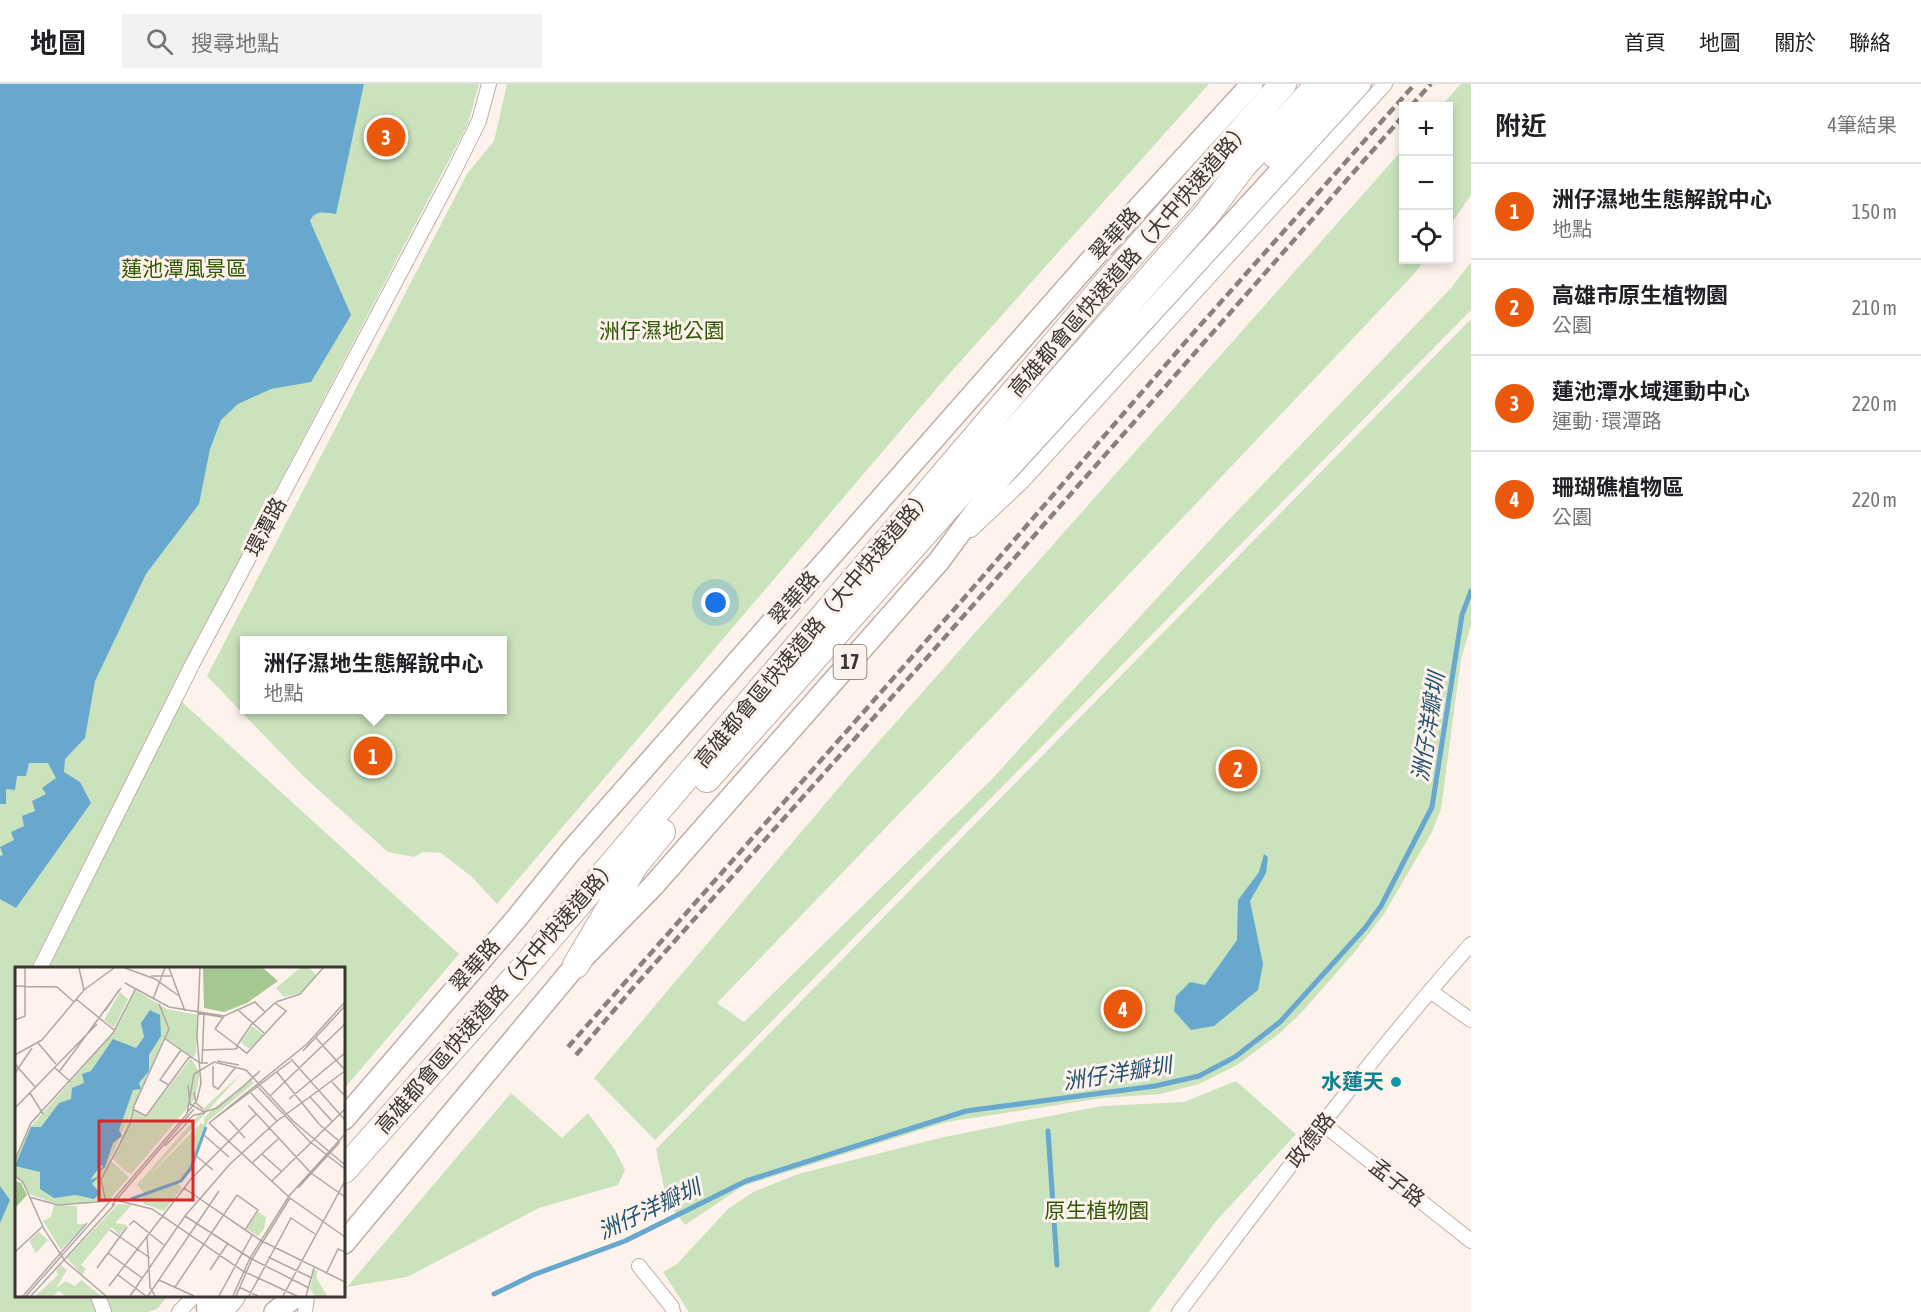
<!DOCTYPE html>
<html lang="zh-TW">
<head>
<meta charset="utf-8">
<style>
  :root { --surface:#fff; --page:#f2f2f2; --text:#202124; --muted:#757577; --line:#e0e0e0; --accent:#ea580c }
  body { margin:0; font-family:"Asap Condensed","Noto Sans TC",sans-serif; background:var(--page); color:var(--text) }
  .controls { position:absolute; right:18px; top:18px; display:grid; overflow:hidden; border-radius:0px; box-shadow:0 3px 9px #0003 }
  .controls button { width:54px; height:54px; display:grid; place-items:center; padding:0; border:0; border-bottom:2px solid var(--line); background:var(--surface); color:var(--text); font:30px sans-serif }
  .you { position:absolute; left:716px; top:519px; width:21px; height:21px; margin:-15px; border:4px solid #fff; border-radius:50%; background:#1a73e8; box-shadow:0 0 0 9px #1a73e833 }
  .badge { display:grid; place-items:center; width:39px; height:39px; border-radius:50%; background:var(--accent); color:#fff; font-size:20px; font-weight:700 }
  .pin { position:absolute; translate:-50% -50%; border:3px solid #fff; box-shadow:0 2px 6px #0006 }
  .popup { position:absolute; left:240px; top:552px; width:267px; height:78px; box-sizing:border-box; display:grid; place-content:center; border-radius:0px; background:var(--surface); filter:drop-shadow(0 2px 4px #0005); font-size:20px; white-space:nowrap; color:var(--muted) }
  .popup b { font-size:22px; color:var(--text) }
  .popup::after { content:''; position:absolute; left:50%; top:100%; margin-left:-12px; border:12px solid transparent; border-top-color:var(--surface) }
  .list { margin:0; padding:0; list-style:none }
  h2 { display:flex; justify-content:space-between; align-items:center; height:78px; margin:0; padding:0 24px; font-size:26px }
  h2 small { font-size:20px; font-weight:400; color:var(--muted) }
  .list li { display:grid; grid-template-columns:39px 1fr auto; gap:18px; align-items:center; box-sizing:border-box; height:96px; padding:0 24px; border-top:2px solid var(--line) }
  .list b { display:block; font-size:22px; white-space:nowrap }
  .list p { margin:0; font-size:20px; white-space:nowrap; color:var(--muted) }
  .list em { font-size:20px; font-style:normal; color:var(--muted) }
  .icon { flex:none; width:33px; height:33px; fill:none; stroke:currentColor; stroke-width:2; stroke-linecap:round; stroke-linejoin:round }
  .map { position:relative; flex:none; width:1471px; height:1228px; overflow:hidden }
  header { display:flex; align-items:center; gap:36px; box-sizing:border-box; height:84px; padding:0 30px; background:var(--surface); border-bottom:2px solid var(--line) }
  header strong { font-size:28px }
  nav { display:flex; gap:33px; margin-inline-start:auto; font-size:21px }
  .search { width:420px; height:54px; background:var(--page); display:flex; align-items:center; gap:15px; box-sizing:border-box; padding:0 21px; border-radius:0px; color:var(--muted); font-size:22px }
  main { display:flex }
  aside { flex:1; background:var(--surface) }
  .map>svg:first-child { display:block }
  .green { fill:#cae3bd; fill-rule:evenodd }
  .water { fill:#68a8cf }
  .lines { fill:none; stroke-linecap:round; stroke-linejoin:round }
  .stream { stroke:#68a8cf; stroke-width:5 }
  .street-casing { stroke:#c0aea6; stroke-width:16 }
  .primary-casing { stroke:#c0aea6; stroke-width:24 }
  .highway-casing { stroke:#c0aea6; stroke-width:28 }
  .street { stroke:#fff; stroke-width:14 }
  .primary { stroke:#fff; stroke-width:21 }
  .highway { stroke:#fff; stroke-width:26 }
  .rail { stroke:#8a817c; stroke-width:4.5; stroke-dasharray:9 4.5; stroke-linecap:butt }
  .culture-dot { fill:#0f9aa8; stroke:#fef2ed; stroke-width:2 }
  .labels { text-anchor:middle; stroke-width:6; stroke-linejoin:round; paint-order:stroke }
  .shield { fill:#fef2ed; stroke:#766e69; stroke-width:1.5 }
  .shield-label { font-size:20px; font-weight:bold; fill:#3c3531 }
  .street-label { font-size:21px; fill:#3c3531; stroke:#fef2ed }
  .park-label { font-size:21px; fill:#2f5904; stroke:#fef2ed }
  .culture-label { font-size:21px; font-weight:bold; fill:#0d838f; stroke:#fef2ed; text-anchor:end }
  .water-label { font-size:22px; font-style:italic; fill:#22536f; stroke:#fef2ed }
  .inset-river { fill:none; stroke:#68a8cf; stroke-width:3 }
  .inset-road { fill:none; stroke:#b0a6a2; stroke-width:1.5 }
  .view { fill:#d62828; fill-opacity:0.15; stroke:#d62828; stroke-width:3 }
  .inset-edge { fill:none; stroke:#3c3531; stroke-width:3 }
</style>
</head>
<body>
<header>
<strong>地圖</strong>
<div class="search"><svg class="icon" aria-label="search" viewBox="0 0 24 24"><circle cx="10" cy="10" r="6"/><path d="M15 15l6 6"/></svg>搜尋地點</div>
<nav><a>首頁</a><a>地圖</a><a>關於</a><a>聯絡</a></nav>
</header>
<main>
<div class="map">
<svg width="1471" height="1228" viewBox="0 0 1471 1228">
  <rect width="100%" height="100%" fill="#fef2ed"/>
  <g class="green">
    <polygon points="0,0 479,0 468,40 170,607 459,870 344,1005 344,884 16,884 16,1212 168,1212 157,1225 148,1228 0,1228"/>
    <path d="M 507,0 L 1209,0 L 942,298 L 497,820 L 472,793 L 441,769 L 423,768 L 414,773 L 388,768 L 304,693 L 207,592 L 467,90 L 494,57 ZM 244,556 L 502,556 L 502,626 L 244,626 Z"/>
    <polygon points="1461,0 1471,0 1471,111 1449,143 1448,22 1441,22"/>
    <polygon points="1403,65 1404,176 1425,176 1414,190 1096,525 717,919 744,938 991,696 1220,445 1451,204 1471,178 1471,226 655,1056 594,994 851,689"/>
    <polygon points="1471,235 1471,541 1461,575 1441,725 1432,748 1384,830 1353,870 1301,929 1280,949 1237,981 1199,1000 1160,1010 1103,1014 952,1037 937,1041 743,1102 685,1141 667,1118 656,1065"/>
    <polygon points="1236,997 1296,1050 1217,1136 1149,1228 689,1228 663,1188 677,1180 728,1125 753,1108 798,1090 940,1054 1018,1038 1102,1022 1184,1018"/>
    <polygon points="511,1009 562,1054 588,1029 615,1066 625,1086 618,1101 539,1124 407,1193 347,1203"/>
  </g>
  <g class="water">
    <path d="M 0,0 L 364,0 L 336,130 C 326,129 315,125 310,137 L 351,231 L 311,298 L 271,305 L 238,320 L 221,336 L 210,365 L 199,420 L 146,490 L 95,597 L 85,654 L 65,675 L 64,688 L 80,698 L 91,719 L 16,824 L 0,815 L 0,772 L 3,771 L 0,763 L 14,756 L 11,748 L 24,742 L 22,732 L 35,727 L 32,717 L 46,710 L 42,704 L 56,694 L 48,679 L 29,679 L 26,692 L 17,692 L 15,706 L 6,705 L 6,720 L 0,720 Z"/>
    <polygon points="1264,770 1268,773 1266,789 1250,817 1263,880 1258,906 1214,942 1191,946 1174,927 1176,912 1190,898 1205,901 1237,856 1238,816 1259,788"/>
    <polygon points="0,1102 10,1116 0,1139"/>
  </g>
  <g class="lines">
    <g class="stream">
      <polyline points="1048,1047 1057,1181"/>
      <polyline points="494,1210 533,1191 625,1157 746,1097 966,1027 1155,1002 1199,992 1235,973 1280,938 1365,844 1381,822 1432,723 1462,531 1471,507"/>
    </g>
    <defs>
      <g id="street">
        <polyline points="971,446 1022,398 1385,0"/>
        <polyline points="40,884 193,579 451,93 479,37 489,0"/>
        <polyline points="1430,907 1471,936"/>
        <polyline points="1323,1040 1471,1157"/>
        <polyline points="639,1182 672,1223 673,1228"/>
        <polyline points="98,1212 104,1228"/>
        <polyline points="179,1228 194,1212"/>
        <polyline points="305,1228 307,1212"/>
        <path d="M 1179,1228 C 1274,1103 1367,977 1471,860"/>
      </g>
      <g id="primary">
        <polyline points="344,1035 516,835 571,767 1093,174 1252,0"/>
        <polyline points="344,1159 576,881 653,802 939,477 1001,393 1360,0"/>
        <polyline points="207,1212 208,1228"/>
        <polyline points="275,1228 296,1212"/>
      </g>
      <g id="highway">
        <polyline points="1275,71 1346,0"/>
        <polyline points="707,695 1207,130 1242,83 1319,0"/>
        <polyline points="576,881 635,781 662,748"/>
        <polyline points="344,1086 523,885 1112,193 1283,0"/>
        <polyline points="218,1228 232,1212"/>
      </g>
    </defs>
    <use href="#street" class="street-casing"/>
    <use href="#primary" class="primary-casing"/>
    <use href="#highway" class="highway-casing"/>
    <use href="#street" class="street"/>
    <use href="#primary" class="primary"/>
    <use href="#highway" class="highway"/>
    <g class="rail">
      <polyline points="1411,22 1431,0"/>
      <polyline points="568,963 965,513 1188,255 1415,0"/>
      <polyline points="576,971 633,904 924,577 1404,31"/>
    </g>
  </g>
  <circle class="culture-dot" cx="1396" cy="998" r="6"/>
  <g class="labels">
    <rect class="shield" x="833.5" y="561" width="33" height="34" rx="4.5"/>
    <g class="shield-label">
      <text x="850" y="585">17</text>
    </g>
    <g class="street-label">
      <text transform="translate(1115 150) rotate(-48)" y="7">翠華路</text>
      <text transform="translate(1130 175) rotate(-49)" y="7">高雄都會區快速道路（大中快速道路）</text>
      <text transform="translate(266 443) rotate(-62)" y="7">環潭路</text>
      <text transform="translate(794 514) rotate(-49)" y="7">翠華路</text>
      <text transform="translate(814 544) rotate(-50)" y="7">高雄都會區快速道路（大中快速道路）</text>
      <text transform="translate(475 881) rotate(-49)" y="7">翠華路</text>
      <text transform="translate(497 912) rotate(-49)" y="7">高雄都會區快速道路（大中快速道路）</text>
      <text transform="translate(1311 1056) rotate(-52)" y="7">政德路</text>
      <text transform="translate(1397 1099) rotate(38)" y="7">孟子路</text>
    </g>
    <g class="park-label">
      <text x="184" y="192">蓮池潭風景區</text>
      <text x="662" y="254">洲仔濕地公園</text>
      <text x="1097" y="1134">原生植物園</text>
    </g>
    <g class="culture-label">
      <text x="1384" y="1005">水蓮天</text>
    </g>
    <g class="water-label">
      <text transform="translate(1428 643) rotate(-81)" y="8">洲仔洋瓣圳</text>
      <text transform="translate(1117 989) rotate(-9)" y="8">洲仔洋瓣圳</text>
      <text transform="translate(649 1125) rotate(-25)" y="8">洲仔洋瓣圳</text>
    </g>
  </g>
  <g transform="translate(15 883)">
    <rect width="330" height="330" fill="#fef2ed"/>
    <path d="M 285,1 L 295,1 L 301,8 L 285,26 L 269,30 L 261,21 ZM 120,23 L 152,42 L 183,48 L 181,87 L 178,90 L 149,71 L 95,193 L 114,210 L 94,233 L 45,238 L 16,228 L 0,208 L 0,194 L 12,164 L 99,65 ZM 105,25 L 113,32 L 99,61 L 89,53 ZM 237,59 L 249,68 L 234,82 L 226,75 ZM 176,91 L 185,106 L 180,132 L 116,207 L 109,203 L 98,192 L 118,142 L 131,150 ZM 227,106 L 130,213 L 186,156 L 189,158 L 189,151 L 200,140 L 236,113 L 239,116 L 193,154 L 176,202 L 163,217 L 167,221 L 149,244 L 129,237 L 127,230 L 130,227 L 122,218 L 191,139 ZM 103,237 L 117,238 L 100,256 L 112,258 L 104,268 L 97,260 L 66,298 L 71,302 L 67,308 L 52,291 ZM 39,238 L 62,239 L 62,257 L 71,257 L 46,283 L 28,254 L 36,250 ZM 243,245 L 251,250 L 249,262 L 243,269 L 232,262 ZM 24,265 L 33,273 L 21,286 L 14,274 ZM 46,298 L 52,303 L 41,321 L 51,314 L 60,319 L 66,313 L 86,329 L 50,329 L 44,324 L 38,329 L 20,329 L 43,308 L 41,304 ZM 299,303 L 303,304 L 301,310 L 312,329 L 300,329 L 295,322 Z" fill="#cae3bd"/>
    <path d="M 188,1 L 248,1 L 263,14 L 232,36 L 209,45 L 189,41 ZM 0,214 L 6,216 L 12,228 L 0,241 Z" fill="#a4c88f"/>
    <path d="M 135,43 L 145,48 L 146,69 L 134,88 L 134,104 L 124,116 L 126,122 L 118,123 L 104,163 L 107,169 L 98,176 L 90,200 L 83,206 L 88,199 L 86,198 L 75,213 L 84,209 L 77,217 L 85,226 L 79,232 L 61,228 L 39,231 L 25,222 L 25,205 L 0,199 L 16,160 L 26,160 L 44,136 L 56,132 L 57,121 L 69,116 L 67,107 L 76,104 L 98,72 L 121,81 L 129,70 L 126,56 Z" fill="#68a8cf"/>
    <path class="inset-river" d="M 116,232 L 166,214 L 176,201 L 191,160"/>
    <path class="inset-road" d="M 64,1 L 69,23M 110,1 L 140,12 L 164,29M 154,1 L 170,44M 136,9 L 156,9M 110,16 L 154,40 L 209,49M 0,19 L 42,20 L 59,35M 61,32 L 99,63M 138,32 L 150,1M 261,35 L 285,27 L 308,1M 223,43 L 249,66M 90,44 L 104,23M 182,46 L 207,50M 0,53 L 10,49 L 10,1M 200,62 L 209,49 L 240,35 L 250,45M 149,71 L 185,96 L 193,96M 301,71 L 330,103M 23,76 L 41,97M 187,83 L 220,82 L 222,81 L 222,79 L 223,77 L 236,58 L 260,36 L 271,44 L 232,86 L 230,85 L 224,80 L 222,79 L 220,77 L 200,62M 288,84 L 330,39M 0,88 L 27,73 L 69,23 L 99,1M 276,92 L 330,153M 202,94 L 224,98M 187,96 L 189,47M 0,97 L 21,121M 198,99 L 198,119 L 203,122 L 220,101M 40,101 L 56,115M 44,105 L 106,21M 262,105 L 304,157 L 325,175M 0,106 L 17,81M 317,115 L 330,129M 154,118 L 145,113 L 166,83M 173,118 L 175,137 L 189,145 L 202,141 L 226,121M 242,119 L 294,174 L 330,202M 224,123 L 245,104M 179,125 L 181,136 L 188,142M 15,126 L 28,147M 236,126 L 262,154M 255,129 L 330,57M 295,130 L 317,154M 274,132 L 330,86M 233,138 L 296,206 L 330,230M 0,141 L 82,57M 118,142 L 131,149 L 175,89M 172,146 L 182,133 L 186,116 L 182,70 L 185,1M 214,153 L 230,171M 169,156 L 179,148 L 190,146M 194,156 L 292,77 L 330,35M 194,156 L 276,94M 194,156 L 275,231 L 330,270M 189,168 L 214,190M 150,179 L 172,156M 179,187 L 198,203M 247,187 L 266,204M 0,193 L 16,156 L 98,66 L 121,21M 237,196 L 263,172M 0,209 L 8,215 L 29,262 L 50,294 L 91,329M 257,214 L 330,142M 169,221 L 245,273 L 330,315M 283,221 L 325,175M 14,230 L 43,238 L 94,234M 98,233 L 172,147 L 179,107 L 199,95 L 231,103 L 278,154 L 330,198M 100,233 L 137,242 L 228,304 L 282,329M 91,235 L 86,213 L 115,157 L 119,139 L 154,62 L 144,37M 97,238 L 179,142M 170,249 L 235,291 L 294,321M 114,258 L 119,254 L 149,278M 95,263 L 135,291M 132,269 L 135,320 L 140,329M 0,285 L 28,259M 93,286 L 127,311M 253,290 L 297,311M 82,301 L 112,260M 195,303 L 213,276M 311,307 L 323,282 L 330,285M 103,308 L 131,329M 144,313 L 179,329M 94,319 L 176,212 L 241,147M 160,320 L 222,228 L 243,243 L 230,263M 224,320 L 243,329M 8,329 L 72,256M 11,329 L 97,232M 16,329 L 100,237M 115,329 L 170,249 L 215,197 L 262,154 L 330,104M 133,329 L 204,224M 204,329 L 237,268M 218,329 L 235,291 L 274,229 L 330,167M 221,329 L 237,292 L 275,231M 234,329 L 276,251 L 300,267M 268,329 L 330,214M 291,329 L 299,301"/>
    <path class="view" d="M 84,154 L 178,154 L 178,233 L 84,233 Z"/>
    <rect width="330" height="330" class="inset-edge"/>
  </g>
</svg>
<div class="controls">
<button>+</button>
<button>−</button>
<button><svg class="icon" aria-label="locate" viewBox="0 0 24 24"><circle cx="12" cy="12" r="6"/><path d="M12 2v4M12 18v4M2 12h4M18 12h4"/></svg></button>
</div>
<div class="you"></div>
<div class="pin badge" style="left:373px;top:672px">1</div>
<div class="popup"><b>洲仔濕地生態解說中心</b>地點</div>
<div class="pin badge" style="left:1238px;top:685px">2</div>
<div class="pin badge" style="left:386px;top:53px">3</div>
<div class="pin badge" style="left:1123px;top:925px">4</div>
</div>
<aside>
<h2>附近<small>4筆結果</small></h2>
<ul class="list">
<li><span class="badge">1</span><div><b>洲仔濕地生態解說中心</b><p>地點</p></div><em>150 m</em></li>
<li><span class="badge">2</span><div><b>高雄市原生植物園</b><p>公園</p></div><em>210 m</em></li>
<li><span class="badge">3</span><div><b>蓮池潭水域運動中心</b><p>運動 · 環潭路</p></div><em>220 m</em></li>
<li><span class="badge">4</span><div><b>珊瑚礁植物區</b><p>公園</p></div><em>220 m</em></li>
</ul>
</aside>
</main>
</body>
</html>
